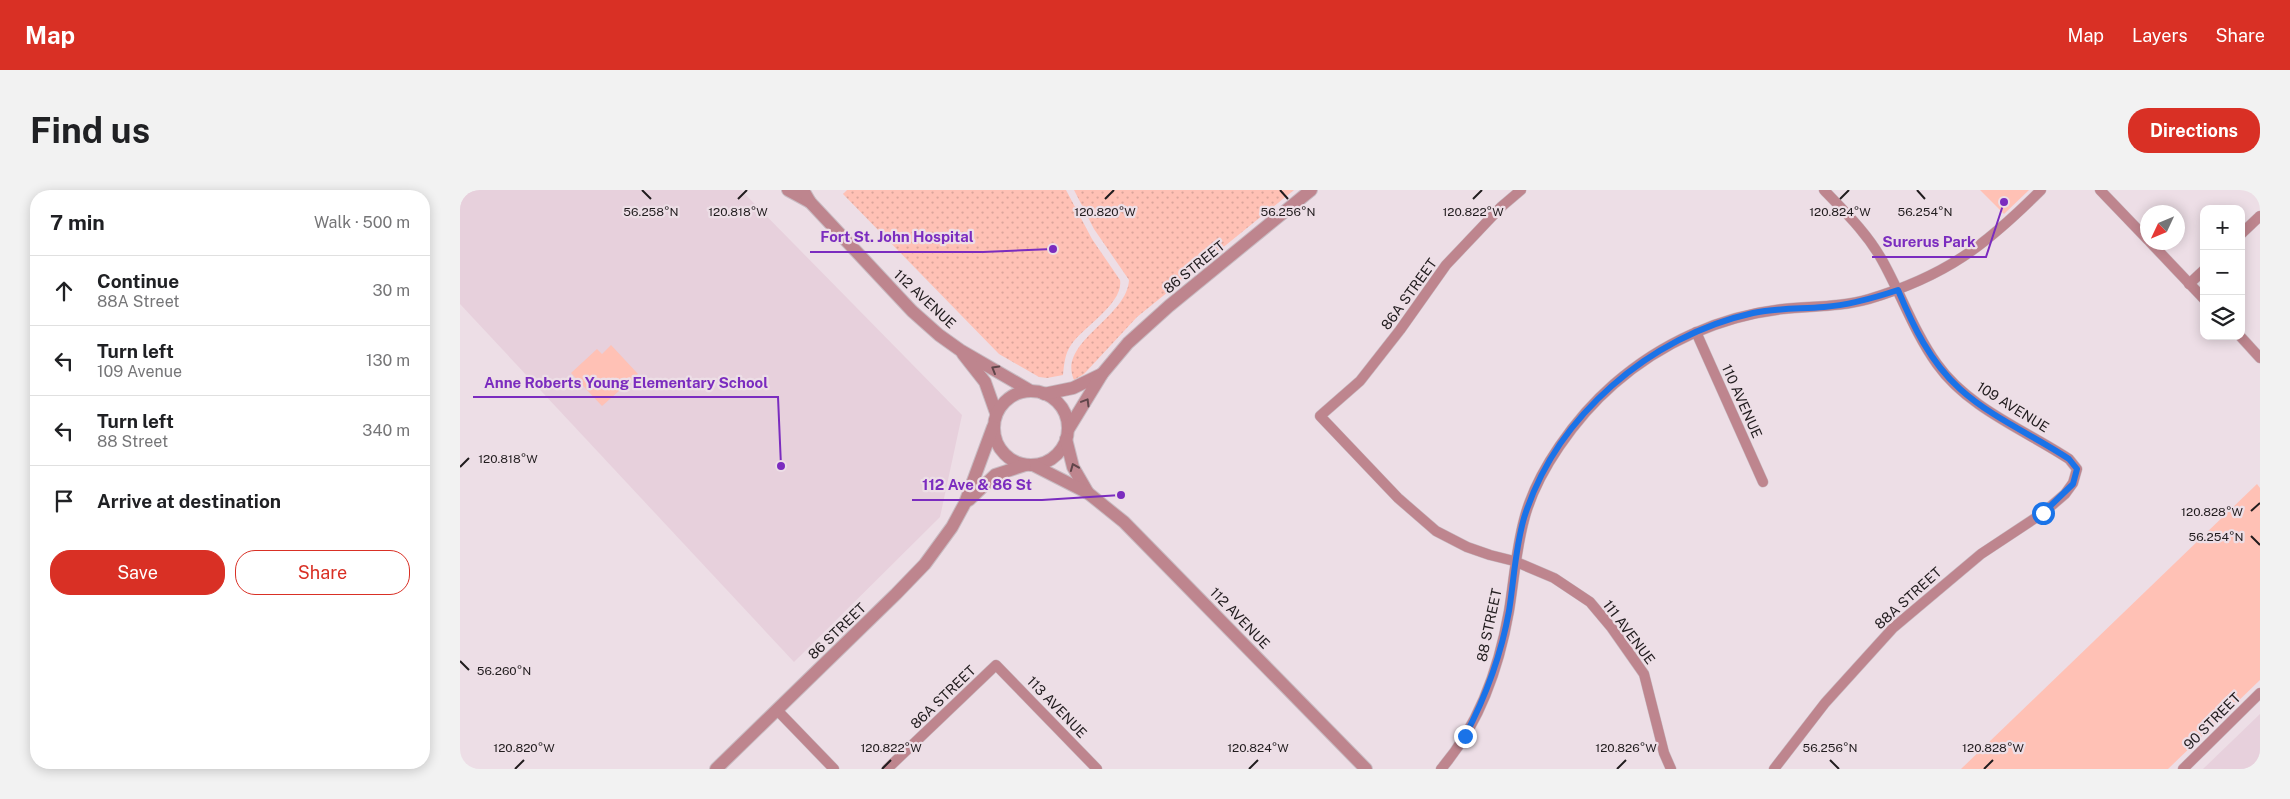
<!DOCTYPE html>
<html lang="en">
<head>
<meta charset="utf-8">
<style>
  :root { --surface:#fff; --page:#f2f2f2; --text:#202124; --muted:#757577; --line:#e0e0e0; --accent:#d93025 }
  body { margin:0; font-family:"Public Sans",sans-serif; background:var(--page); color:var(--text) }
  .controls { position:absolute; right:15px; top:15px; display:grid; overflow:hidden; border-radius:10px; box-shadow:0 2px 12px #0003 }
  .controls button { width:45px; height:45px; display:grid; place-items:center; padding:0; border:0; border-bottom:1px solid var(--line); background:var(--surface); color:var(--text); font:25px sans-serif }
  .compass { position:absolute; left:1680px; top:15px; width:45px; height:45px; border-radius:50%; background:var(--surface); box-shadow:0 2px 12px #0003; rotate:226deg }
  .stop { position:absolute; width:15px; height:15px; margin:-11px; border:4px solid #1a73e8; border-radius:50%; background:#fff }
  .stop.end { background:#1a73e8; border-color:#fff; box-shadow:0 1px 5px #0008 }
  .list { margin:0; padding:0; list-style:none }
  h2 { display:flex; justify-content:space-between; align-items:center; height:65px; margin:0; padding:0 20px; font-size:21px }
  h2 small { font-size:16px; font-weight:400; color:var(--muted) }
  .list li { display:grid; grid-template-columns:32px 1fr auto; gap:15px; align-items:center; box-sizing:border-box; height:70px; padding:0 20px; border-top:1px solid var(--line) }
  .list b { display:block; font-size:19px; white-space:nowrap }
  .list p { margin:0; font-size:16px; white-space:nowrap; color:var(--muted) }
  .list em { font-size:16px; font-style:normal; color:var(--muted) }
  .actions { display:flex; gap:10px; padding:15px 20px }
  .actions a { flex:1; padding:11px 0; border:1px solid var(--accent); border-radius:20px; text-align:center; font-size:18px; color:var(--accent) }
  .actions .main { background:var(--accent); color:#fff }
  .icon { flex:none; width:28px; height:28px; fill:none; stroke:currentColor; stroke-width:2; stroke-linecap:round; stroke-linejoin:round }
  .map { position:relative; flex:none; width:1800px; height:579px; overflow:hidden; border-radius:20px }
  header { display:flex; align-items:center; gap:30px; box-sizing:border-box; height:70px; padding:0 25px; background:var(--accent); color:#fff }
  header strong { font-size:24px }
  nav { display:flex; gap:28px; margin-inline-start:auto; font-size:18px }
  .intro { display:flex; align-items:center; justify-content:space-between; box-sizing:border-box; height:120px; padding:0 30px }
  h1 { margin:0; font-size:35px }
  .button { padding:12px 22px; border-radius:20px; background:var(--accent); color:#fff; font-size:18px; font-weight:700 }
  main { display:flex; gap:30px; padding:0 30px }
  aside { flex:1; background:var(--surface); border-radius:20px; box-shadow:0 2px 12px #0003 }
  .map>svg:first-child { display:block }
  .built { fill:#e7d0dc }
  .grass { fill:url(#grass-dots) }
  .park { fill:#ffc1b5 }
  .lines { fill:none; stroke-linecap:round; stroke-linejoin:round }
  .minor-casing { stroke:#c8bbc2; stroke-width:11 }
  .tertiary-casing { stroke:#c8bbc2; stroke-width:14 }
  .minor { stroke:#be858e; stroke-width:10 }
  .tertiary { stroke:#be858e; stroke-width:12 }
  .oneway { stroke:#60464b }
  .route { stroke:#1a73e8; stroke-width:6 }
  .ticks { fill:none; stroke:#211c1e; stroke-width:2 }
  .labels { text-anchor:middle; stroke-width:4.5; stroke-linejoin:round; paint-order:stroke }
  .street-label { font-size:14px; fill:#211c1e; stroke:#eddee6 }
  .ticks-label { font-size:12px; text-anchor:middle; fill:#211c1e; stroke:#eddee6; stroke-width:4.5; stroke-linejoin:round; paint-order:stroke }
  .leader { fill:none; stroke:#7b2cbf; stroke-width:2 }
  .callout-dot { fill:#7b2cbf; stroke:#eddee6; stroke-width:2 }
  .callout-label { font-size:15px; text-anchor:middle; font-weight:bold; fill:#7b2cbf; stroke:#eddee6; stroke-width:4.5; stroke-linejoin:round; paint-order:stroke }
</style>
</head>
<body>
<header>
<strong>Map</strong>
<nav><a>Map</a><a>Layers</a><a>Share</a></nav>
</header>
<div class="intro"><h1>Find us</h1><a class="button">Directions</a></div>
<main>
<aside>
<h2>7 min<small>Walk · 500 m</small></h2>
<ul class="list">
<li><svg class="icon" aria-label="ahead" viewBox="0 0 24 24"><path d="M12 20V5M6 11l6-6 6 6"/></svg><div><b>Continue</b><p>88A Street</p></div><em>30 m</em></li>
<li><svg class="icon" aria-label="left" viewBox="0 0 24 24"><path d="M17 20v-9H6M10 6l-5 5 5 5"/></svg><div><b>Turn left</b><p>109 Avenue</p></div><em>130 m</em></li>
<li><svg class="icon" aria-label="left" viewBox="0 0 24 24"><path d="M17 20v-9H6M10 6l-5 5 5 5"/></svg><div><b>Turn left</b><p>88 Street</p></div><em>340 m</em></li>
<li><svg class="icon" aria-label="arrive" viewBox="0 0 24 24"><path d="M6 21V4h12l-3 4 3 4H6"/></svg><div><b>Arrive at destination</b></div></li>
</ul>
<div class="actions"><a class="main">Save</a><a>Share</a></div>
</aside>
<div class="map">
<svg width="1800" height="579" viewBox="0 0 1800 579">
  <defs>
    <pattern id="grass-dots" width="8" height="8" patternUnits="userSpaceOnUse" patternTransform="scale(1.25)"><rect width="8" height="8" fill="#ffc1b5"/><path d="M2 2h.1M6 6h.1" fill="none" stroke="#daa59b" stroke-width="1.8" stroke-linecap="round"/></pattern>
  </defs>
  <rect width="100%" height="100%" fill="#eddee6"/>
  <g class="built">
    <polygon points="0,0 281,0 502,225 480,327 334,472 0,114"/>
    <polygon points="1800,524 1800,579 1743,579"/>
  </g>
  <g class="grass">
    <path d="M 387,0 L 606,0 L 632,49 L 660,90 C 664,113 623,137 611,155 C 605,163 604,175 603,185 L 587,188 L 579,187 L 539,164 L 383,4 Z"/>
    <path d="M 614,0 L 834,0 L 677,127 L 624,184 L 614,190 C 597,152 667,128 669,90 L 634,39 Z"/>
  </g>
  <g class="park">
    <polygon points="1520,0 1569,0 1544,24"/>
    <polygon points="151,155 178,184 142,216 111,183 137,159 142,164"/>
    <polygon points="1797,294 1800,298 1800,490 1708,579 1501,579"/>
  </g>
  <g class="lines">
    <defs>
      <g id="minor">
        <polyline points="1061,0 1041,17 986,75 940,140 900,191 860,226 938,308 976,341 1007,357 1030,365 1054,371 1094,388 1130,412 1151,437 1184,484 1204,563 1211,579"/>
        <polyline points="1640,0 1688,50"/>
        <polyline points="1781,44 1800,26"/>
        <polyline points="1690,52 1744,109"/>
        <polyline points="1729,94 1744,80"/>
        <polyline points="1236,142 1303,292"/>
        <polyline points="1780,146 1800,168"/>
        <polyline points="317,520 374,579"/>
        <polyline points="427,579 536,475 637,579"/>
        <path d="M 981,579 C 1019,535 1039,478 1049,421 C 1054,390 1056,360 1064,330 C 1076,282 1116,227 1154,194 C 1201,153 1260,126 1323,119 C 1352,116 1381,117 1409,109 C 1486,86 1526,55 1581,0"/>
        <path d="M 1314,579 L 1365,513 L 1433,438 L 1521,364 L 1583,323 L 1605,304 L 1613,293 L 1617,279 L 1609,269 C 1565,240 1508,218 1477,174 C 1454,142 1441,104 1422,70 C 1407,43 1385,22 1364,0"/>
        <polyline points="1723,579 1800,503"/>
      </g>
      <g id="tertiary">
        <polyline points="328,0 350,12"/>
        <polyline points="343,0 350,12 452,121 479,145 500,160 569,200"/>
        <polyline points="503,164 525,192 536,223"/>
        <circle cx="571" cy="238" r="37"/>
        <polyline points="584,204 613,198 642,184"/>
        <polyline points="609,238 642,184 668,153 709,116 851,0"/>
        <polyline points="606,249 613,277 628,303"/>
        <polyline points="573,275 628,303 664,332 906,579"/>
        <polyline points="509,310 535,285 565,275"/>
        <polyline points="256,579 436,404 465,374 492,337 505,313 533,237"/>
      </g>
    </defs>
    <use href="#minor" class="minor-casing"/>
    <use href="#tertiary" class="tertiary-casing"/>
    <use href="#minor" class="minor"/>
    <use href="#tertiary" class="tertiary"/>
  </g>
  <defs><path id="oneway-chevron" d="M-2-3.5L2.5 0L-2 3.5" fill="none" stroke-width="1.6" stroke-linecap="round" stroke-linejoin="round" transform="scale(1.25)"/></defs>
  <g class="oneway">
    <use href="#oneway-chevron" transform="translate(535 179) rotate(-150)"/>
    <use href="#oneway-chevron" transform="translate(626 212) rotate(-59)"/>
    <use href="#oneway-chevron" transform="translate(614 277) rotate(-112)"/>
  </g>
  <g class="lines">
    <path class="route" d="M 1005,546 C 1026,506 1041,466 1049,421 C 1054,390 1055,359 1064,328 C 1096,226 1190,146 1293,123 C 1317,118 1340,119 1364,117 C 1390,115 1414,108 1438,100 C 1453,136 1470,172 1500,199 C 1532,228 1573,245 1609,269 L 1617,279 L 1613,294 L 1583,323"/>
  </g>
  <path class="ticks" d="M 182,0 L 191,9M 820,0 L 828,9M 1457,0 L 1465,9M 278,9 L 287,0M 645,9 L 654,0M 1013,9 L 1022,0M 1380,9 L 1389,0M 0,277 L 9,268M 1791,321 L 1800,313M 1791,346 L 1800,355M 0,471 L 9,480M 1370,570 L 1379,579M 55,579 L 64,570M 422,579 L 431,570M 789,579 L 798,570M 1157,579 L 1166,570M 1524,579 L 1533,570"/>
  <g class="labels">
    <g class="street-label">
      <text transform="translate(734 77) rotate(-39)" y="5">86 STREET</text>
      <text transform="translate(949 104) rotate(-54)" y="5">86A STREET</text>
      <text transform="translate(465 109) rotate(43)" y="5">112 AVENUE</text>
      <text transform="translate(1282 211) rotate(66)" y="5">110 AVENUE</text>
      <text transform="translate(1553 217) rotate(32)" y="5">109 AVENUE</text>
      <text transform="translate(1448 408) rotate(-42)" y="5">88A STREET</text>
      <text transform="translate(780 428) rotate(46)" y="5">112 AVENUE</text>
      <text transform="translate(1029 435) rotate(-78)" y="5">88 STREET</text>
      <text transform="translate(377 441) rotate(-44)" y="5">86 STREET</text>
      <text transform="translate(1169 442) rotate(53)" y="5">111 AVENUE</text>
      <text transform="translate(483 507) rotate(-44)" y="5">86A STREET</text>
      <text transform="translate(597 517) rotate(46)" y="5">113 AVENUE</text>
      <text transform="translate(1752 531) rotate(-45)" y="5">90 STREET</text>
    </g>
  </g>
  <g class="ticks-label">
    <text x="278" y="26">120.818°W</text>
    <text x="645" y="26">120.820°W</text>
    <text x="1013" y="26">120.822°W</text>
    <text x="1380" y="26">120.824°W</text>
    <text x="1465" y="26">56.254°N</text>
    <text x="191" y="26">56.258°N</text>
    <text x="828" y="26">56.256°N</text>
    <text x="48" y="273">120.818°W</text>
    <text x="1752" y="326">120.828°W</text>
    <text x="1756" y="351">56.254°N</text>
    <text x="44" y="485">56.260°N</text>
    <text x="1370" y="562">56.256°N</text>
    <text x="64" y="562">120.820°W</text>
    <text x="431" y="562">120.822°W</text>
    <text x="798" y="562">120.824°W</text>
    <text x="1166" y="562">120.826°W</text>
    <text x="1533" y="562">120.828°W</text>
  </g>
  <path class="leader" d="M593 59L523 62H350M1544 12L1526 67H1412M321 276L318 207H13M661 305L582 310H452"/>
  <g class="callout-dot">
    <circle cx="593" cy="59" r="5"/>
    <circle cx="1544" cy="12" r="5"/>
    <circle cx="321" cy="276" r="5"/>
    <circle cx="661" cy="305" r="5"/>
  </g>
  <g class="callout-label">
    <text x="437" y="52">Fort St. John Hospital</text>
    <text x="1469" y="57">Surerus Park</text>
    <text x="166" y="198">Anne Roberts Young Elementary School</text>
    <text x="517" y="300">112 Ave &amp; 86 St</text>
  </g>
</svg>
<div class="controls">
<button>+</button>
<button>−</button>
<button><svg class="icon" aria-label="layers" viewBox="0 0 24 24"><path d="M12 4l9 5-9 5-9-5zM3 14l9 5 9-5"/></svg></button>
</div>
<svg class="compass" viewBox="-18 -18 36 36"><path d="M0-13l5 13h-10z" fill="#e53935"/><path d="M0 13l5-13h-10z" fill="#757577"/></svg>
<div class="stop" style="left:1583px;top:323px"></div>
<div class="stop end" style="left:1005px;top:546px"></div>
</div>
</main>
</body>
</html>
